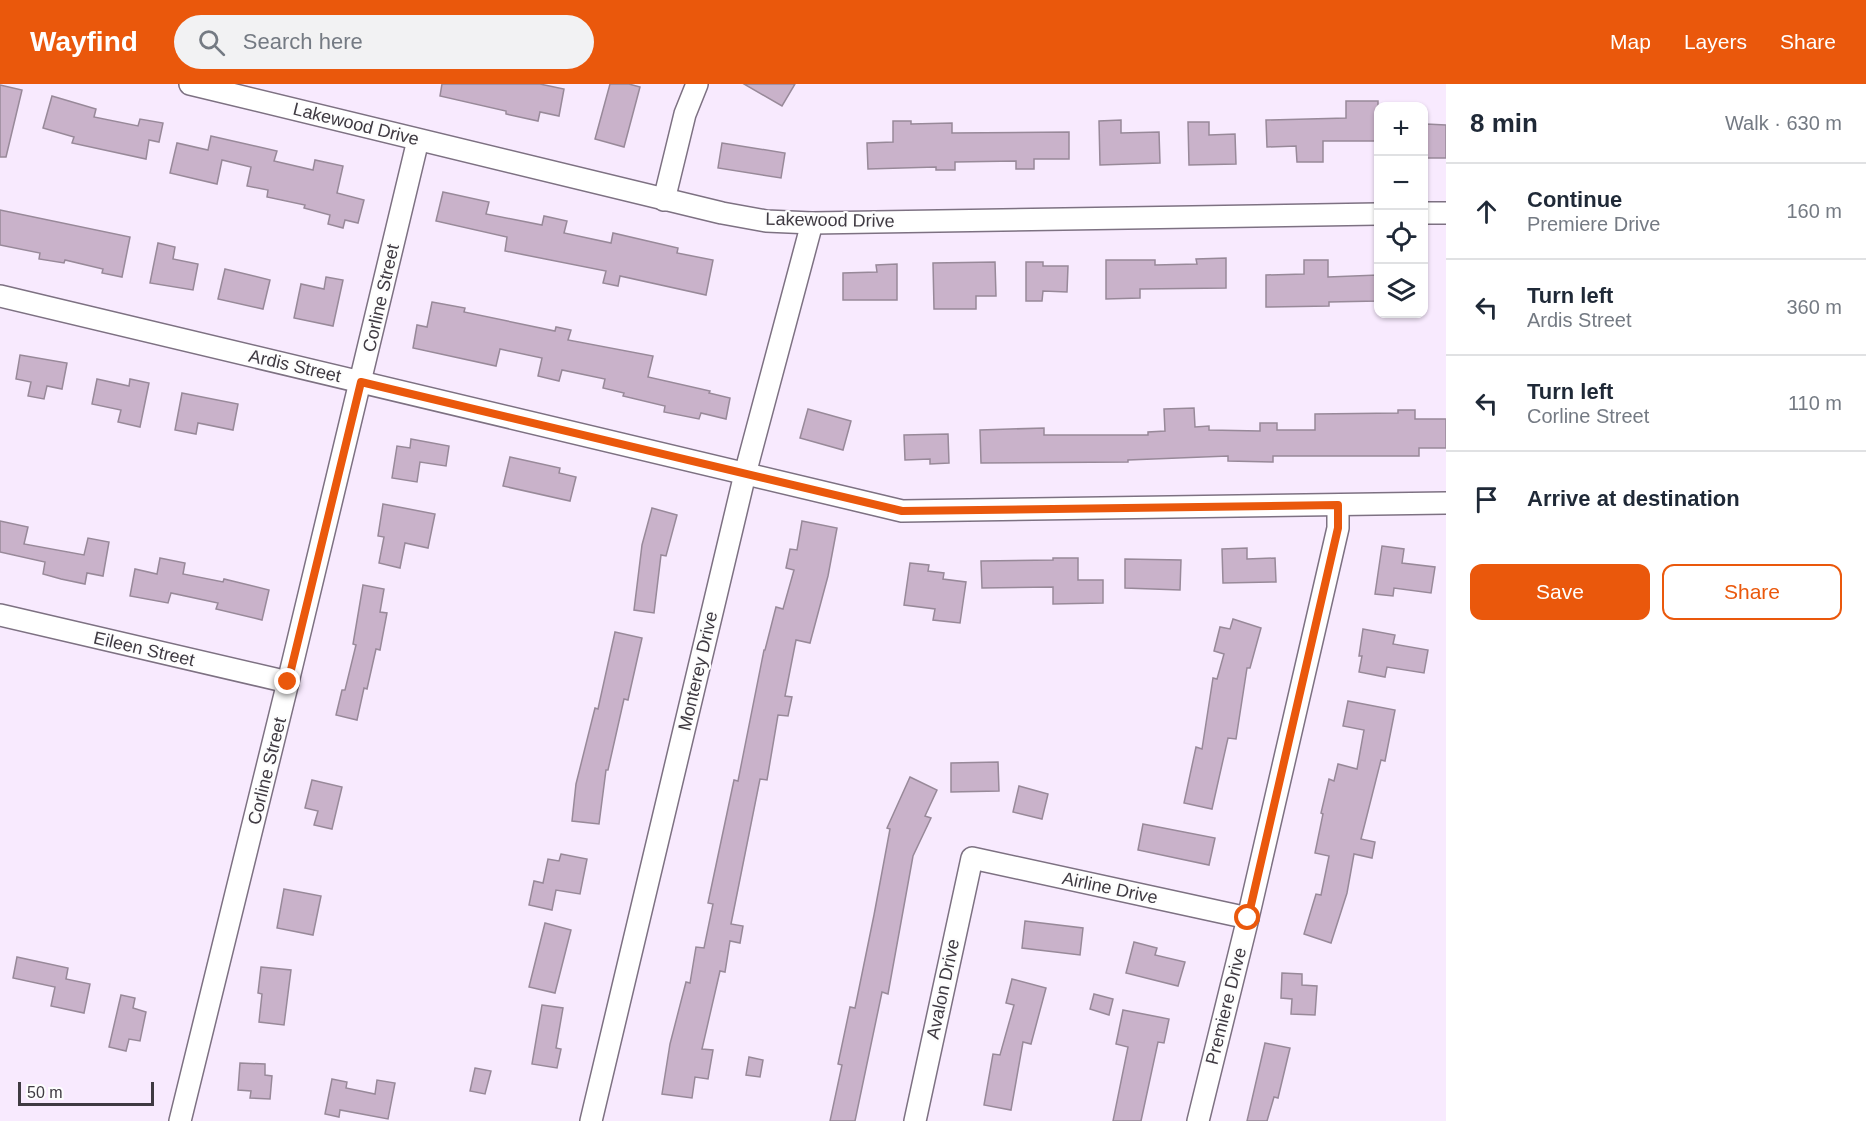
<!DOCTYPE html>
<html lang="en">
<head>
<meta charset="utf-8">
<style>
  :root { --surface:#fff; --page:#f2f2f3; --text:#1f2937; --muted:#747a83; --line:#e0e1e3; --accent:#ea580c }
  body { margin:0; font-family:Arial,sans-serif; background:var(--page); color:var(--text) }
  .controls { position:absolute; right:18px; top:18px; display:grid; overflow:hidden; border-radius:12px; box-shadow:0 2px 4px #0004 }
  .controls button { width:54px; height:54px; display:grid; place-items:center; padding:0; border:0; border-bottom:2px solid var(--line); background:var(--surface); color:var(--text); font:30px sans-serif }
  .scale { position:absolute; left:18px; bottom:15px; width:136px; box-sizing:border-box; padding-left:6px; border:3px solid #3f3a42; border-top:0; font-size:16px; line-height:21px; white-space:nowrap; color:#3f3a42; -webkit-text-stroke:4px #fdfdfd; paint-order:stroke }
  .stop { position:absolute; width:18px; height:18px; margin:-14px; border:4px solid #ea580c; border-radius:50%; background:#fff }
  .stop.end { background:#ea580c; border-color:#fff; box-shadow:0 2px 6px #0008 }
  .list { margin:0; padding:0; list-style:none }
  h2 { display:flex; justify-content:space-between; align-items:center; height:78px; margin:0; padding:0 24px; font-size:26px }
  h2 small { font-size:20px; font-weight:400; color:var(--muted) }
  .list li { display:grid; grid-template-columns:39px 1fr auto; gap:18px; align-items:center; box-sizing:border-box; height:96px; padding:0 24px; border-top:2px solid var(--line) }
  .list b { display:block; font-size:22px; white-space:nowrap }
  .list p { margin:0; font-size:20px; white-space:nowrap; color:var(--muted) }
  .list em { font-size:20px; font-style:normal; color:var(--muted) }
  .actions { display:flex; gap:12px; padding:18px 24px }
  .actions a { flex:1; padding:14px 0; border:2px solid var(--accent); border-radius:12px; text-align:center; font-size:21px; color:var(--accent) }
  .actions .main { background:var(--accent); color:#fff }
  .icon { flex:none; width:33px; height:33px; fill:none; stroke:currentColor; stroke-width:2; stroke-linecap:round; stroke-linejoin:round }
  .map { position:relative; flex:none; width:1446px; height:1037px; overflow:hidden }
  header { display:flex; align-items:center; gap:36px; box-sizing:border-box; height:84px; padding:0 30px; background:var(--accent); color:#fff }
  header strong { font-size:28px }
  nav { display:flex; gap:33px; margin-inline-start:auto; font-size:21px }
  .search { width:420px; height:54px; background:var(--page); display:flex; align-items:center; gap:15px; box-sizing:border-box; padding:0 21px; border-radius:33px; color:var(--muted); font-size:22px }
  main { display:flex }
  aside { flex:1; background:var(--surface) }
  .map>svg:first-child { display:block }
  .building { fill:#c9b2ca; stroke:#988999; stroke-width:1.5 }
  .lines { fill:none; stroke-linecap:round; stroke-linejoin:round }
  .minor-casing { stroke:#7d7182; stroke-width:24 }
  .minor { stroke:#fff; stroke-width:21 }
  .route { stroke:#ea580c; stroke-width:8 }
  .labels { text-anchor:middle; stroke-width:4.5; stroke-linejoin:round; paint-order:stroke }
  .street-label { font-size:18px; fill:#3f3a42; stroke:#fdfdfd }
</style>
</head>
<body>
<header>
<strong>Wayfind</strong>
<div class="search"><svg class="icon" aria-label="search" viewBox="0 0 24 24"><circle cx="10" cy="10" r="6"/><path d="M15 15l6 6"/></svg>Search here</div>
<nav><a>Map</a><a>Layers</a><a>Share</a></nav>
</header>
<main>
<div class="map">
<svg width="1446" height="1037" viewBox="0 0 1446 1037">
  <rect width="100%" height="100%" fill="#f8eafe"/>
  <g class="building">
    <polygon points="442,0 540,0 564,5 559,32 540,28 538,37 506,30 506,27 440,12"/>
    <polygon points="610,0 629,0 640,3 624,63 595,55"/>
    <polygon points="744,0 795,0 782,22"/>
    <polygon points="0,1 22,6 6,73 0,73"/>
    <polygon points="52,12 96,25 94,33 138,42 140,35 163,39 159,58 149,56 146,75 72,59 74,53 43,44"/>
    <polygon points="1346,17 1378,17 1378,57 1323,57 1323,78 1297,78 1296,62 1267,63 1266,36 1346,34"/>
    <polygon points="1121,36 1121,49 1159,48 1160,79 1100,81 1099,37"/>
    <polygon points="893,37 911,37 911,40 952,39 952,49 1069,48 1069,75 1034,75 1034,85 1016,85 1016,77 955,78 955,86 936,86 936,83 868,85 867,59 893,58"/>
    <polygon points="1188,38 1209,38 1209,51 1235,50 1236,80 1189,81"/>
    <polygon points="1426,40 1446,41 1446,74 1425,74"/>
    <polygon points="211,52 277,67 274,77 313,86 315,76 343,82 337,109 364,116 358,139 345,136 343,144 328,140 330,131 304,124 305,121 267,113 268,106 247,102 251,83 222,76 217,100 170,89 177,59 208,66"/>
    <polygon points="722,59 785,69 781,94 718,84"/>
    <polygon points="443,108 489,118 486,130 542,141 544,132 567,137 564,149 611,159 613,149 678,164 677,169 713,176 706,211 620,192 618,202 603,199 606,187 505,167 507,153 436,137"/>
    <polygon points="0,126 130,153 122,193 102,189 103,185 65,176 64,179 39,175 40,169 0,161"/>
    <polygon points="158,159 175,163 173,175 198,180 193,206 150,199"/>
    <polygon points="1226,174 1226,204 1140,205 1140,214 1106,215 1106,176 1155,176 1155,181 1197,180 1196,175"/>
    <polygon points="1304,176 1328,176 1328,193 1378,191 1378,217 1329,218 1329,222 1266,223 1266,191 1304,190"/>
    <polygon points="995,178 996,212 976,212 976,225 934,225 933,179"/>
    <polygon points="1026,178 1043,178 1043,182 1068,182 1067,208 1043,207 1042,217 1026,217"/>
    <polygon points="897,180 897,216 843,216 843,189 877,188 876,181"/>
    <polygon points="225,185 270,196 263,225 218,215"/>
    <polygon points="326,193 343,196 333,242 294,234 301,200 324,205"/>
    <polygon points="432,218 465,224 464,228 555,247 556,243 571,246 568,256 653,272 648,293 710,307 709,309 730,314 726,335 701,329 699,335 664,328 665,322 623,312 624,309 603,304 605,295 562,286 559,297 538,292 542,274 500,265 496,282 413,264 417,241 427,243"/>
    <polygon points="20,271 67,279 62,305 47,302 44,315 28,312 31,298 16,295"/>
    <polygon points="97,295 129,302 130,295 149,299 140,343 118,338 121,326 92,320"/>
    <polygon points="182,309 238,320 233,346 198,339 196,350 175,346"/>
    <polygon points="1194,324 1195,343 1209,342 1209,346 1260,347 1260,339 1277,339 1277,346 1315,346 1315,330 1398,329 1398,326 1415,326 1415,335 1446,335 1446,364 1419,364 1419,372 1273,372 1273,378 1228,377 1228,372 1128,376 1128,378 981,379 980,346 1044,344 1044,351 1148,351 1148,348 1165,347 1164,325"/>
    <polygon points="808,325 851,337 843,366 800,354"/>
    <polygon points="948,350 949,379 930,380 930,375 905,376 904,351"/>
    <polygon points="411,355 449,362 446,382 420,378 417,398 392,394 397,362 410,364"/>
    <polygon points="510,373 560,384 559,389 576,393 570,417 503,402"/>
    <polygon points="383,420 435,430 428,464 405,459 400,484 379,479 384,453 378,452"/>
    <polygon points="652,424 677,431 666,472 661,471 654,529 634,526 642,461"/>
    <polygon points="0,437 28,443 24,460 84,471 88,454 109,458 103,492 87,489 85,500 61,495 43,490 45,478 0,468"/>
    <polygon points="802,437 837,444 828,492 810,559 796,556 785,612 792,613 788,632 778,631 767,696 760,695 731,840 743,842 740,859 730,857 725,888 720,887 702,965 713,966 708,995 695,993 692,1014 662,1010 670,960 686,898 690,899 696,863 704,864 713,820 708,819 734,696 738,697 764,566 765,566 776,523 783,525 794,486 786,484 790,465 797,466"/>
    <polygon points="1382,462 1404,465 1402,479 1435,483 1431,509 1394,504 1393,512 1375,510"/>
    <polygon points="1247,464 1247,475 1275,474 1276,498 1223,499 1222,465"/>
    <polygon points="160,474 185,479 183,490 223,498 224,495 269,506 262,536 216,525 218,519 171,509 168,519 130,512 135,485 157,490"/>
    <polygon points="1053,474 1078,474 1078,496 1103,496 1103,519 1053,520 1053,503 982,504 981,477 1053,476"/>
    <polygon points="1125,475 1181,476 1180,506 1125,504"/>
    <polygon points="910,479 929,481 928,487 944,489 943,495 966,498 960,539 933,536 935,525 904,521"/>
    <polygon points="363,501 384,505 380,528 387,529 380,566 376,565 367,605 364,604 357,636 336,631 342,606 345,606 356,561 353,560"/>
    <polygon points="1233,535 1261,544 1250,584 1247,584 1236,655 1228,654 1212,725 1184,719 1196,663 1202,665 1213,594 1217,595 1224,570 1214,567 1220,543 1230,545"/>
    <polygon points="1363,545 1395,551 1393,560 1428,566 1424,589 1387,583 1385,593 1359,588 1362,572 1359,572"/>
    <polygon points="615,548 642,554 628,616 624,615 608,686 606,686 599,740 572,737 576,700 595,624 598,625"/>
    <polygon points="1348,617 1395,626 1385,677 1381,676 1361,755 1375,758 1372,774 1354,770 1347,809 1331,859 1304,850 1316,810 1321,811 1329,772 1315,769 1323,730 1321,729 1329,695 1334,697 1338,680 1357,685 1364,646 1343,642"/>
    <polygon points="998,678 999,707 951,708 951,679"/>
    <polygon points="910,693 937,706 925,732 931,734 913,772 888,910 882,908 855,1037 830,1037 842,981 838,980 850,923 855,924 874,831 890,745 887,744"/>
    <polygon points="312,696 342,703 332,745 314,741 318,727 305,724"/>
    <polygon points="1019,702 1048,710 1042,735 1013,728"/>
    <polygon points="1143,740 1215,754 1209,781 1138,766"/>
    <polygon points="561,770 587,775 580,810 556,806 552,826 529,821 534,797 543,799 548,775 559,777"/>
    <polygon points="284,805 321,812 313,851 277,844"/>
    <polygon points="1025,837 1083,844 1080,871 1022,864"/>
    <polygon points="545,839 571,846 555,909 529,903"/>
    <polygon points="1134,858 1157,864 1155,871 1185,878 1178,902 1126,889"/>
    <polygon points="17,873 68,884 66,895 90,900 84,929 51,922 55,903 13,894"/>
    <polygon points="261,883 291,886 284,941 259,938 262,910 258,909"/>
    <polygon points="1282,889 1302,890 1302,901 1317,902 1315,931 1291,930 1292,915 1281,914"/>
    <polygon points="1012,895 1046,904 1031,960 1023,958 1011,1026 984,1021 993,970 1000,971 1014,921 1006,919"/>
    <polygon points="1094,910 1113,915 1109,931 1090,925"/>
    <polygon points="121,911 135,914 133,924 146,928 140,957 129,955 126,967 109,963"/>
    <polygon points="542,921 563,924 556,964 561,965 557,984 532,980"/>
    <polygon points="1123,926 1169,935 1164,959 1158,958 1141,1037 1113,1037 1128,963 1116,960"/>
    <polygon points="1265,959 1290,964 1278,1014 1274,1013 1267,1037 1247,1037"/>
    <polygon points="749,973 763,976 760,993 746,991"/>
    <polygon points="240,979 265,980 265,991 272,992 270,1015 250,1014 251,1007 238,1006"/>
    <polygon points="475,984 491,987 485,1010 470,1007"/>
    <polygon points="332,995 347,998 346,1004 375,1010 377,996 395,999 388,1035 340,1026 339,1033 325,1030"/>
  </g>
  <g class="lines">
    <defs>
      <g id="minor">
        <polyline points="190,0 722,129 766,137 812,139 1378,130"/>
        <polyline points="664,116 685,30 697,0"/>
        <polyline points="1424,129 1446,129"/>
        <polyline points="0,212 902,427 1446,419"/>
        <polyline points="0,531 288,598"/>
        <polyline points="180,1037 288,598 418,56"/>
        <polyline points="591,1037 745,390 812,139"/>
        <polyline points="915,1037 972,774 1248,834"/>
        <polyline points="1198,1037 1248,834 1338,444 1338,421"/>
      </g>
    </defs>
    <use href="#minor" class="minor-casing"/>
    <use href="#minor" class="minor"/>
  </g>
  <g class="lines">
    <polyline class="route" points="288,598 361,298 902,427 1338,421 1338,444 1248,834"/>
  </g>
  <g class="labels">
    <g class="street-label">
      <text transform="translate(356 40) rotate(14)" y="6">Lakewood Drive</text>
      <text transform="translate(830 136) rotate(1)" y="6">Lakewood Drive</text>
      <text transform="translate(381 214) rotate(-77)" y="6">Corline Street</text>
      <text transform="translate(295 282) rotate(13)" y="6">Ardis Street</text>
      <text transform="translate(144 565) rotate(13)" y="6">Eileen Street</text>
      <text transform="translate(698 587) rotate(-77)" y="6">Monterey Drive</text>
      <text transform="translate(267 687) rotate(-76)" y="6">Corline Street</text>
      <text transform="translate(1110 804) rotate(12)" y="6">Airline Drive</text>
      <text transform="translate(943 905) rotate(-78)" y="6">Avalon Drive</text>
      <text transform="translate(1226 922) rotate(-76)" y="6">Premiere Drive</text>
    </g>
  </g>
</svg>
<div class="controls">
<button>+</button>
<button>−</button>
<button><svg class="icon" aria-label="locate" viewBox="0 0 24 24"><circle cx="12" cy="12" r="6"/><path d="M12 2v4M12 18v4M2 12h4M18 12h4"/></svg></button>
<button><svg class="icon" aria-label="layers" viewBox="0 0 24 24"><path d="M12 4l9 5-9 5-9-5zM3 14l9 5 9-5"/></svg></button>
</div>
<div class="scale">50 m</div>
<div class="stop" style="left:1248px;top:834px"></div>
<div class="stop end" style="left:288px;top:598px"></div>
</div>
<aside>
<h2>8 min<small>Walk · 630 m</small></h2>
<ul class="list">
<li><svg class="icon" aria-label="ahead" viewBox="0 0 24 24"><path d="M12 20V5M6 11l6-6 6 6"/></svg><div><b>Continue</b><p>Premiere Drive</p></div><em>160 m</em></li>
<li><svg class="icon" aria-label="left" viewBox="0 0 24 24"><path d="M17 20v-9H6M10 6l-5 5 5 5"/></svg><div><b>Turn left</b><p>Ardis Street</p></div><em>360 m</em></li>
<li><svg class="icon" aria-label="left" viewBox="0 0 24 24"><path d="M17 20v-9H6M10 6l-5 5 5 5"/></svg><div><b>Turn left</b><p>Corline Street</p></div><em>110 m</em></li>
<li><svg class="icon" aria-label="arrive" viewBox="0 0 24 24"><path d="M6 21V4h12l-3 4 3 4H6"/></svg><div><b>Arrive at destination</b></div></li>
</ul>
<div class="actions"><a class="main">Save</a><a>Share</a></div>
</aside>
</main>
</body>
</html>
